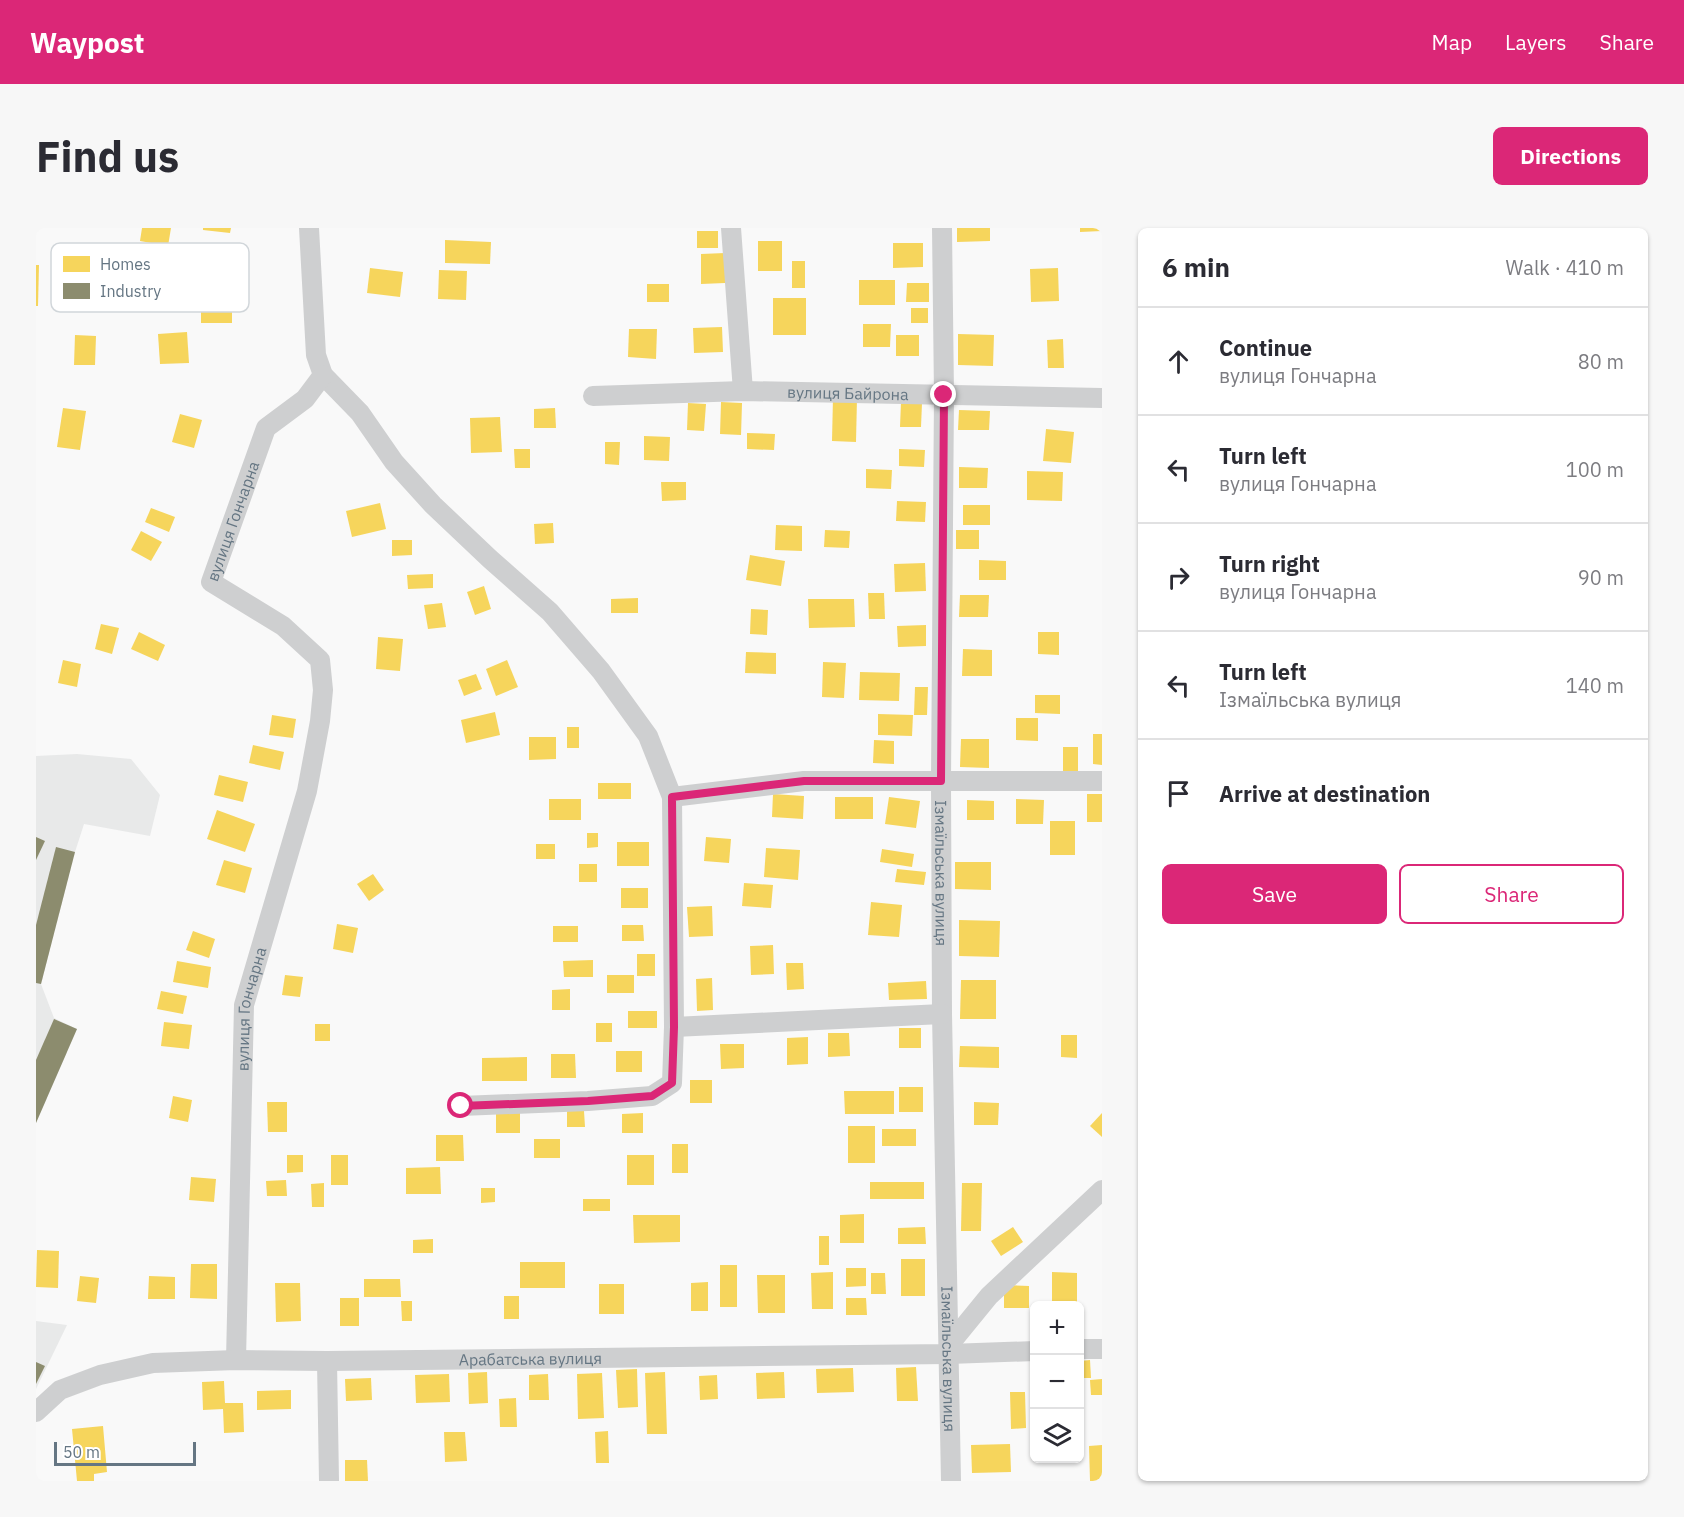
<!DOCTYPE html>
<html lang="en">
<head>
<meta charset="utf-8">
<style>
  :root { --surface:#fff; --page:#f7f7f7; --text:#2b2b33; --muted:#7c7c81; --line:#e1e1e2; --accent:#db2777 }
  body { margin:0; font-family:"IBM Plex Sans",sans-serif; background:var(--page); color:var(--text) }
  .controls { position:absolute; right:18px; bottom:18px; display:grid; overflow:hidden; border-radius:9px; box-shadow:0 2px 4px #0004 }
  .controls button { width:54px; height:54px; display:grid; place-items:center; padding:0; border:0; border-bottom:2px solid var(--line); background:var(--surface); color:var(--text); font:30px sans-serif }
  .scale { position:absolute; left:18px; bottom:15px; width:142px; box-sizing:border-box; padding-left:6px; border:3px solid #657683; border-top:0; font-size:16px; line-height:21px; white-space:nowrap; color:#657683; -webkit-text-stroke:4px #fff; paint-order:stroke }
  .stop { position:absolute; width:18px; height:18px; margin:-14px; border:4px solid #db2777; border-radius:50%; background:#fff }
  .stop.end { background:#db2777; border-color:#fff; box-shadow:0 2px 6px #0008 }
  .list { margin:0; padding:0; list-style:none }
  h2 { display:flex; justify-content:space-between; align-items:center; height:78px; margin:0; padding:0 24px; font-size:26px }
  h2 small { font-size:20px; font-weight:400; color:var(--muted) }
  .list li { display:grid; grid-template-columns:39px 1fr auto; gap:18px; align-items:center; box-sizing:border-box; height:108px; padding:0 24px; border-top:2px solid var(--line) }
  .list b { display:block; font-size:22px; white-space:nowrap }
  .list p { margin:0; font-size:20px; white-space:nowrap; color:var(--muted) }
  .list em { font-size:20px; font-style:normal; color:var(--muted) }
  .actions { display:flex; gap:12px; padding:18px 24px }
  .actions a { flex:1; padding:14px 0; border:2px solid var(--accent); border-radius:9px; text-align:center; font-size:21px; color:var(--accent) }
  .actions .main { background:var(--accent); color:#fff }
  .icon { flex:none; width:33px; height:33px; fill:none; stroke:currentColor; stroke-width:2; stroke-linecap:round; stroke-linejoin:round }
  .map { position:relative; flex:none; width:1066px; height:1253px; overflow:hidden; border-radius:9px }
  header { display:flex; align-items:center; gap:36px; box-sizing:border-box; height:84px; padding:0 30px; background:var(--accent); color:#fff }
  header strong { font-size:28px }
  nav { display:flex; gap:33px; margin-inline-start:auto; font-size:21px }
  .intro { display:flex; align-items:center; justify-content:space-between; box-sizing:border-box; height:144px; padding:0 36px }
  h1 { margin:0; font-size:42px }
  .button { padding:15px 27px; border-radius:9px; background:var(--accent); color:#fff; font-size:21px; font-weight:700 }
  main { display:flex; gap:36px; padding:0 36px }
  aside { flex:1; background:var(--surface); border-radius:9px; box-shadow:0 2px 4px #0004 }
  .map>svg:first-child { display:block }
  .built { fill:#e8e9e9 }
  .homes { fill:#f6d55c }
  .industry { fill:#8c8c6e }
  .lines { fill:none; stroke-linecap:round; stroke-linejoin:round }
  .street { stroke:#cecfd0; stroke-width:20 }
  .route { stroke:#db2777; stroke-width:8 }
  .labels { text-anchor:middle; stroke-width:6; stroke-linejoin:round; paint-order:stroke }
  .street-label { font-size:16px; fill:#657683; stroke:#fff }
  .key { fill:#fff; stroke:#d1d6da; stroke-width:1.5 }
  .key-label { font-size:16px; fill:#657683 }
</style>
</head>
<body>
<header>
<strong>Waypost</strong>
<nav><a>Map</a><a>Layers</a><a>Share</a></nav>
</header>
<div class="intro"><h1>Find us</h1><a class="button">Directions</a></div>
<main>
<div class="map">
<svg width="1066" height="1253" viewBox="0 0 1066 1253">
  <rect width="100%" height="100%" fill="#f9f9f9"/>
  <g class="built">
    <polygon points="41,526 95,531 124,567 114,608 48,596 39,624 5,756 18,790 41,801 0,895 0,528"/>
    <polygon points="0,1093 31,1097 0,1161"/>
  </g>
  <g class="homes">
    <polygon points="106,0 135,0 132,18 104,13"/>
    <polygon points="167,0 195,0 194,5 167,2"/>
    <polygon points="921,0 954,0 954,13 921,14"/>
    <polygon points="1044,0 1066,0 1066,3 1044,4"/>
    <rect x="661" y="3" width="21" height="17"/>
    <polygon points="409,12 455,14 454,36 409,35"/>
    <rect x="722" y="13" width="24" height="30"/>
    <polygon points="857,15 887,15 887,39 857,40"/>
    <polygon points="689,25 689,55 665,56 665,26"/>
    <rect x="756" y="33" width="13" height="27"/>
    <polygon points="0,37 3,37 2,78 0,78"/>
    <polygon points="334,40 367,44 364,69 331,65"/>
    <polygon points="1022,40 1023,73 995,74 994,41"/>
    <polygon points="403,42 431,43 430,72 402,71"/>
    <rect x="823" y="52" width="36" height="25"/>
    <polygon points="871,55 893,55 893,74 870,74"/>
    <rect x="611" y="56" width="22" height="18"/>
    <rect x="737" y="70" width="33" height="37"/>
    <polygon points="165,71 196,72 196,95 165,95"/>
    <rect x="875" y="80" width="17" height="15"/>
    <polygon points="827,96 855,96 854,119 827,119"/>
    <polygon points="686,99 687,124 658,125 657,100"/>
    <polygon points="593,101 621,101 620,131 592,129"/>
    <polygon points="151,104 153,135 124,136 122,106"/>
    <polygon points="922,106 958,107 957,138 922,137"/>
    <polygon points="39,107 60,108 59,137 38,137"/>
    <rect x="860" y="107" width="23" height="21"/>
    <polygon points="1027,111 1028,140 1012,140 1011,112"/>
    <polygon points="797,169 821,170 820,214 796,213"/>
    <polygon points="685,174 706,175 705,207 684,206"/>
    <polygon points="865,174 886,175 885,199 864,199"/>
    <polygon points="652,175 670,176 668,203 651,202"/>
    <polygon points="27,180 50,183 44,222 21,219"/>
    <polygon points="519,180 520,200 498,200 498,181"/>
    <polygon points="923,182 954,183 953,202 922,202"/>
    <polygon points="144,186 166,192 158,220 136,214"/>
    <polygon points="464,189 466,224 435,225 434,190"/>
    <polygon points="1010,201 1038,204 1035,235 1007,233"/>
    <polygon points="711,205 739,206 738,222 711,221"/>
    <polygon points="608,208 634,209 633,233 608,232"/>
    <polygon points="569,214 584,214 583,237 569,236"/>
    <polygon points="478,221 494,221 494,240 479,240"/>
    <polygon points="863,221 889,222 888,239 863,238"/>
    <polygon points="923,239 952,240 951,260 923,260"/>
    <polygon points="830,241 856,242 855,261 830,260"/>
    <polygon points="991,243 1027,244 1026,273 991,272"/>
    <polygon points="625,254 650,254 650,272 626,273"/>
    <polygon points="861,273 890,274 889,294 860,293"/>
    <polygon points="344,275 350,301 316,309 310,283"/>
    <rect x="927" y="277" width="27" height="20"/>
    <polygon points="115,280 139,289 133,304 109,294"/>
    <polygon points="517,295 518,315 499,316 498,296"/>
    <polygon points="740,297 766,298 766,323 739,322"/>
    <polygon points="789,302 814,303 813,320 788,319"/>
    <rect x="920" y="302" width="23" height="19"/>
    <polygon points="105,303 126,314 115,333 95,322"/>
    <polygon points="356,312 376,312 376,327 356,328"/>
    <polygon points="714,327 749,333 745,358 710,352"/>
    <polygon points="943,332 970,333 970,352 943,352"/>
    <polygon points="889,335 890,363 859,364 858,336"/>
    <polygon points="397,346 397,360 372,361 371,347"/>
    <polygon points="448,358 455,381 439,387 431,364"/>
    <polygon points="832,365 848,365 849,391 833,391"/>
    <polygon points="924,367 953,367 952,389 923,389"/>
    <polygon points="602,370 602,385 575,385 575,371"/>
    <polygon points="772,371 818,371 819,399 773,400"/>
    <polygon points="406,375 410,399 392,401 388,377"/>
    <polygon points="715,381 732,382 731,407 714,406"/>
    <polygon points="65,396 83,400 76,426 59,421"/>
    <polygon points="890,397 890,418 862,419 861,398"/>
    <polygon points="103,404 129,417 122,433 95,421"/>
    <polygon points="1002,404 1023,404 1023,427 1002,426"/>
    <polygon points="342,409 367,411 364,443 340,441"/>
    <polygon points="927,421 956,422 956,448 926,448"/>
    <polygon points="710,424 740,425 740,446 709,445"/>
    <polygon points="27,432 45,436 41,459 22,455"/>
    <polygon points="471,432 482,459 460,468 450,441"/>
    <polygon points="787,434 810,435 808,470 786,469"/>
    <polygon points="824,444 864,445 863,473 823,472"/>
    <polygon points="440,446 446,461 428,468 422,452"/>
    <polygon points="879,459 892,459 891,487 878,487"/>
    <polygon points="999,467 1024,467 1024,486 999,485"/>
    <polygon points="459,484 464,507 430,515 425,492"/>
    <polygon points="842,486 877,487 876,508 842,507"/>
    <polygon points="236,487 260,491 257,510 233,507"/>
    <polygon points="980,490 1002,490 1002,513 980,512"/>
    <rect x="531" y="499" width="12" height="21"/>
    <polygon points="1057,506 1066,506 1066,537 1057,536"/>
    <polygon points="493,509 520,509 520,531 493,532"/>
    <polygon points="925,511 953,511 953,540 924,539"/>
    <polygon points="838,512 858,513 858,536 837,535"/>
    <polygon points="217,517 248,524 244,542 213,535"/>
    <rect x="1027" y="519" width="15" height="25"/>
    <polygon points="183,547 212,554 207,574 178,567"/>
    <rect x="562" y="555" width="33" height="16"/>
    <polygon points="737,566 768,568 767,591 736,589"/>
    <rect x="1051" y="566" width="15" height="28"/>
    <rect x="799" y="569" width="38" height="22"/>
    <polygon points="853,569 884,573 880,600 849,596"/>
    <rect x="513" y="571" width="32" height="21"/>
    <polygon points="980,571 1008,572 1007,596 980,596"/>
    <polygon points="931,572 958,573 958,592 931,592"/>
    <polygon points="181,582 219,596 209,624 171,611"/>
    <rect x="1014" y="593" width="25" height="34"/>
    <polygon points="551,605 562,605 562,619 551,620"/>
    <polygon points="670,609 695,611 693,635 668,633"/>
    <rect x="581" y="614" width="32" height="24"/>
    <rect x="500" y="616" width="19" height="15"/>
    <polygon points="730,620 764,622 762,652 728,649"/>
    <polygon points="846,621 878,626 876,639 844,634"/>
    <polygon points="188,632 216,640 209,665 180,657"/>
    <polygon points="919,634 955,634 955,662 919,661"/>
    <rect x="543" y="636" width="18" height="18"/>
    <polygon points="861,641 890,644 888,657 859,654"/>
    <polygon points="337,646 348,662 333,673 321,656"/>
    <polygon points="708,655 737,657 735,680 706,678"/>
    <rect x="585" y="660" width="27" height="20"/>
    <polygon points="835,674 866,677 863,709 832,707"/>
    <polygon points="676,678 677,708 653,709 651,679"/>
    <polygon points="923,692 964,693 963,729 923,728"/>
    <polygon points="301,696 322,700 317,725 297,721"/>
    <polygon points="586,697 607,697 608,713 586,713"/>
    <rect x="517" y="698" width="25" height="16"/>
    <polygon points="157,703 179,711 173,730 150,722"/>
    <polygon points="737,717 738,746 715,747 714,718"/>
    <rect x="601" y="726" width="18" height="22"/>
    <polygon points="557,732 557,749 528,749 527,733"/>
    <polygon points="141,733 175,739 172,760 137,754"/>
    <polygon points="750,735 767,735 768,761 751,762"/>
    <polygon points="249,747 267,749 264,769 246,767"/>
    <rect x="571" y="747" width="27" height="18"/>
    <polygon points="676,750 677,782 661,783 660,751"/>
    <polygon points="925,752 960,752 960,791 924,791"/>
    <polygon points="890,753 891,771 853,772 852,755"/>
    <polygon points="534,761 534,782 516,782 516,762"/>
    <polygon points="125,763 151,768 147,786 121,781"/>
    <rect x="592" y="783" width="29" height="17"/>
    <polygon points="128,794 156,797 153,821 125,818"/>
    <rect x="560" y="795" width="16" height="19"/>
    <rect x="279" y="796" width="15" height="17"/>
    <rect x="863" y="800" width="22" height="20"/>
    <polygon points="792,805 813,805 814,828 792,829"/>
    <polygon points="1025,807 1041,807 1041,830 1025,829"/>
    <polygon points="772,809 772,836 751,837 751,810"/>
    <polygon points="684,816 708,816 708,840 685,841"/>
    <polygon points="924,818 963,819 963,840 923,839"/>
    <rect x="580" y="823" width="26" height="21"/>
    <polygon points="515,826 539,826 540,850 515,850"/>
    <polygon points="491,829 491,853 446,853 446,830"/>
    <rect x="654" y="852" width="22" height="23"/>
    <rect x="863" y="859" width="24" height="25"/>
    <polygon points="808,863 858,863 858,886 809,886"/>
    <polygon points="137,868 156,872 152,894 133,890"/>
    <polygon points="231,874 251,874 251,904 232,904"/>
    <polygon points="938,874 963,875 962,897 938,897"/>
    <rect x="460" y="878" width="24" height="27"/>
    <polygon points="531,883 548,883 549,899 531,899"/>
    <polygon points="607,885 607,905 586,905 586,886"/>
    <polygon points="1066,885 1066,909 1054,898"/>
    <rect x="812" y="898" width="27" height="37"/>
    <rect x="846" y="901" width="34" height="17"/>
    <polygon points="400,907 427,907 428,933 400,933"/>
    <rect x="498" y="911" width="26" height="19"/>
    <rect x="636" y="916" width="16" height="29"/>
    <polygon points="251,927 267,927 267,944 251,945"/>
    <rect x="295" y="927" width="17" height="30"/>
    <rect x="591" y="927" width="27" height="30"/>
    <polygon points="404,939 405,966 370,966 370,940"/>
    <polygon points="155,949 180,951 178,974 153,972"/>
    <polygon points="250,952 251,968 231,968 230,953"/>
    <rect x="834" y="954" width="54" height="17"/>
    <polygon points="288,955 288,979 276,979 275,956"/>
    <polygon points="926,955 946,955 945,1003 925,1003"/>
    <polygon points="445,960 459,960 459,974 445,975"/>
    <rect x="547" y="971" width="27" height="12"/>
    <polygon points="828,986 828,1015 804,1015 804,987"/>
    <polygon points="597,987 644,987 644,1014 598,1015"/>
    <polygon points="889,999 890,1016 862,1016 862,1000"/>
    <polygon points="977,999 987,1014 965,1028 955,1013"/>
    <rect x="783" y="1008" width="10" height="29"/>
    <polygon points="397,1011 397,1025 377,1025 377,1012"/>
    <polygon points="1,1022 23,1023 22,1060 0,1059"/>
    <rect x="865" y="1031" width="24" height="37"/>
    <rect x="484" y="1034" width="45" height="26"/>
    <polygon points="155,1036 181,1036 181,1071 154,1070"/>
    <rect x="684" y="1037" width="17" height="42"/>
    <polygon points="810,1040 830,1040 830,1058 810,1059"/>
    <polygon points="797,1044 797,1081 776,1081 775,1045"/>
    <polygon points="1016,1044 1041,1045 1041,1074 1016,1074"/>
    <polygon points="835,1045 849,1045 850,1066 835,1066"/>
    <polygon points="721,1047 749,1047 749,1085 722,1085"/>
    <polygon points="44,1048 63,1050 60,1075 41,1073"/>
    <polygon points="113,1048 139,1049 139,1071 112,1071"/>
    <polygon points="328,1051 364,1051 365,1069 328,1069"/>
    <polygon points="672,1054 672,1083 655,1083 655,1055"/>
    <polygon points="239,1055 264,1055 265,1093 240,1094"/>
    <rect x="563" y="1056" width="25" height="30"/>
    <polygon points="968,1057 993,1058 993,1080 968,1080"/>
    <rect x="468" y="1068" width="15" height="23"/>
    <rect x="304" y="1070" width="19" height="28"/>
    <polygon points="810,1070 830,1070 831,1087 810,1087"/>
    <polygon points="365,1073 376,1073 376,1093 366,1093"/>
    <polygon points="1054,1132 1055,1150 1044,1150 1044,1133"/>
    <polygon points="880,1139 882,1173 861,1173 860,1140"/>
    <polygon points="817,1140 818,1164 781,1165 780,1141"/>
    <polygon points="601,1141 602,1179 582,1180 580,1142"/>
    <polygon points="451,1144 452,1175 433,1176 432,1145"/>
    <polygon points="629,1144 631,1206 611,1206 609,1145"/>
    <polygon points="748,1144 749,1170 721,1171 720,1145"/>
    <polygon points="566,1145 568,1190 542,1191 541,1146"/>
    <polygon points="413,1146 414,1174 380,1175 379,1147"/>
    <polygon points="512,1146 513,1172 493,1172 493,1147"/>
    <polygon points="681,1147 682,1171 664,1172 663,1148"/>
    <polygon points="335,1150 336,1172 310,1173 309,1151"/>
    <polygon points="1066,1151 1066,1167 1055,1167 1054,1152"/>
    <polygon points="188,1153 189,1175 207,1175 208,1204 188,1205 187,1181 167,1182 166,1154"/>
    <polygon points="255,1162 255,1181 221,1182 221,1163"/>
    <polygon points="974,1164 989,1164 990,1200 975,1201"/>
    <polygon points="480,1170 481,1199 464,1199 463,1171"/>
    <polygon points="67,1198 71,1244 58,1246 58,1253 41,1253 36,1201"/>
    <polygon points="572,1203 573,1235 560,1235 559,1204"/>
    <polygon points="408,1204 429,1204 431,1233 409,1234"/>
    <polygon points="974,1216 975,1244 936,1245 935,1217"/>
    <polygon points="1066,1217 1066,1253 1054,1253 1053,1218"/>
    <polygon points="309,1232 331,1232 332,1253 309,1253"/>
  </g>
  <g class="industry">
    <polygon points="0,609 9,613 0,632"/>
    <polygon points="20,619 39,624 5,756 0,755 0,697"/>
    <polygon points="18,791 41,801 0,895 0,832"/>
    <polygon points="0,1134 9,1138 0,1156"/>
  </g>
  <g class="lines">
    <g class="street">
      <polyline points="273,0 280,127 287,147 324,185 358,234 397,277 454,331 514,384 565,443 612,508 636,569 638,799 636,855 616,868 552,873 425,878"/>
      <polyline points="695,0 707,163"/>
      <path id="s1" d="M 906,0 L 908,167 L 905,553 L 906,786 L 915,1253"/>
      <path id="s2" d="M 557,168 L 707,163 L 1066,170"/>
      <polyline points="636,569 768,553 1066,553"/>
      <polyline points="638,799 906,786"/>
      <polyline points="913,1117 953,1068 1066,962"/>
      <polyline points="1044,1121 1066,1121"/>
      <path id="s3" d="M 200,1132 L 208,777 L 271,563 L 284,493 L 287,462 L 284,432 L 247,398 L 175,354 L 230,200 L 269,171 L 287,147"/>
      <polyline points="291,1133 293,1253"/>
      <path id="s4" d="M 0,1184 L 24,1162 L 64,1147 L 117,1135 L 200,1132 L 291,1133 L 913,1126 L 999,1123"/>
    </g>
  </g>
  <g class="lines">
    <polyline class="route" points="425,878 552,873 616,868 636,855 638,799 636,569 768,553 905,553 908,167"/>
  </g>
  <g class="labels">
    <g class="street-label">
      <text dy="6" stroke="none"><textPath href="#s2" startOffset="255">вулиця Байрона</textPath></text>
      <text dy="6" stroke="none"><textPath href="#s3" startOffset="910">вулиця Гончарна</textPath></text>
      <text dy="6" stroke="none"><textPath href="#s1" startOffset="645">Ізмаїльська вулиця</textPath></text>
      <text dy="6" stroke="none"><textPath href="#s3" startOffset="352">вулиця Гончарна</textPath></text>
      <text dy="6" stroke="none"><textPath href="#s1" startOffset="1131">Ізмаїльська вулиця</textPath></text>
      <text dy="6" stroke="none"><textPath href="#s4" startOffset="507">Арабатська вулиця</textPath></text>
    </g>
  </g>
  <rect x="15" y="15" width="198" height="69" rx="9" class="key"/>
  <rect x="27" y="28" width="27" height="16" fill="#f6d55c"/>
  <rect x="27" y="55" width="27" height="16" fill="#8c8c6e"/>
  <g class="key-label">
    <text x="64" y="42">Homes</text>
    <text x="64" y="69">Industry</text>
  </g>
</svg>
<div class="controls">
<button>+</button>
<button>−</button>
<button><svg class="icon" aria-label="layers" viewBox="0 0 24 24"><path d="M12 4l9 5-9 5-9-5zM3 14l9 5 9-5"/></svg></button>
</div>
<div class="scale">50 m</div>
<div class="stop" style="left:425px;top:878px"></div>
<div class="stop end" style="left:908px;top:167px"></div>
</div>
<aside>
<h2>6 min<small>Walk · 410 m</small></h2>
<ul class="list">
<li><svg class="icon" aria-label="ahead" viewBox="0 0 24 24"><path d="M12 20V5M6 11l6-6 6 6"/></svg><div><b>Continue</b><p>вулиця Гончарна</p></div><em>80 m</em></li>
<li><svg class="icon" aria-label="left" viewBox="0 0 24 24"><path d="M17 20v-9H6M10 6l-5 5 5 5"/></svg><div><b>Turn left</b><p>вулиця Гончарна</p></div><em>100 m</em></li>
<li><svg class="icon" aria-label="right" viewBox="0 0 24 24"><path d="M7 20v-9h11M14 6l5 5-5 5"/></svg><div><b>Turn right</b><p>вулиця Гончарна</p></div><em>90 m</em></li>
<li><svg class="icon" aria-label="left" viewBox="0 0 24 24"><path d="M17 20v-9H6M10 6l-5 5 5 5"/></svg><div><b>Turn left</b><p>Ізмаїльська вулиця</p></div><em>140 m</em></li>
<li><svg class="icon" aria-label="arrive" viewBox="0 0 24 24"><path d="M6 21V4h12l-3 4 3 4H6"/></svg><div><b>Arrive at destination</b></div></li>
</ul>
<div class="actions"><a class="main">Save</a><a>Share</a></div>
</aside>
</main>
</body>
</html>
